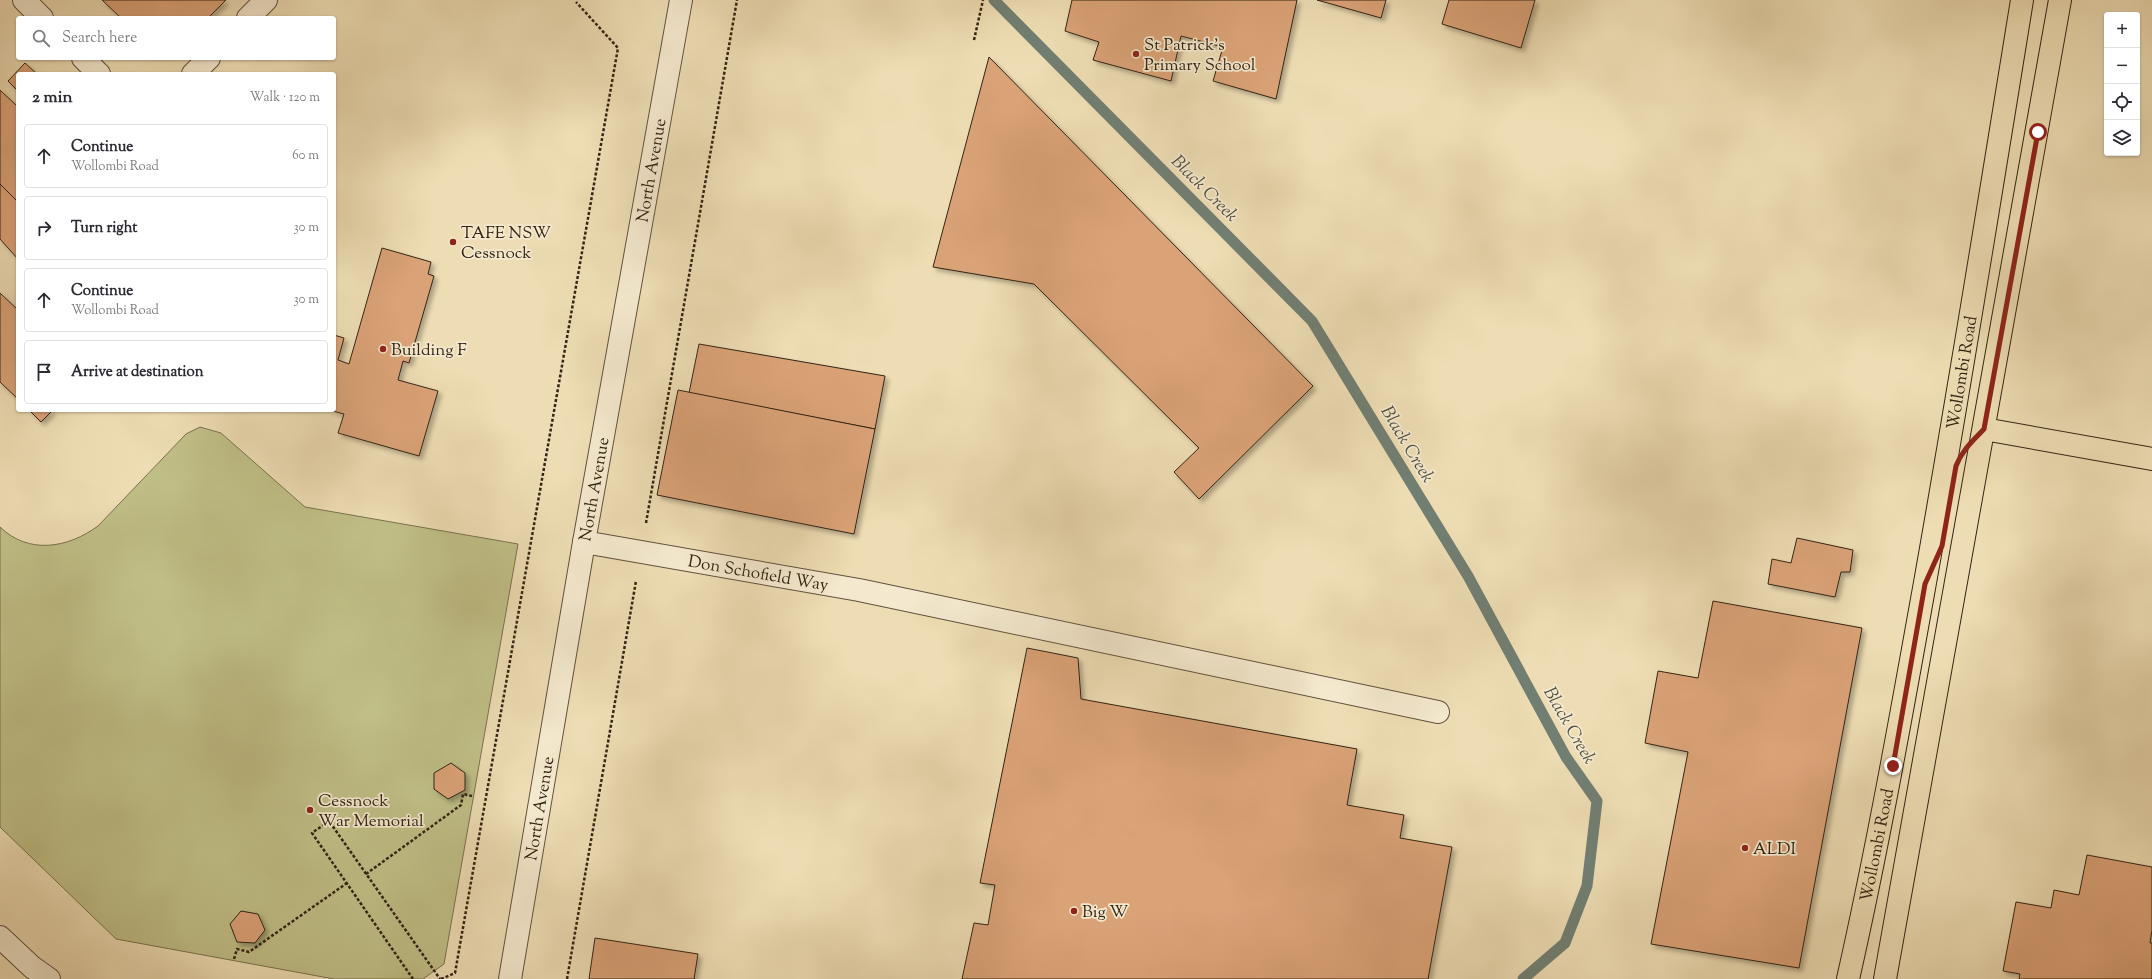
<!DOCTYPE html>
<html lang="en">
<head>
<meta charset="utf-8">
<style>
  :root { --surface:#fff; --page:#f2f2f3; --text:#2b2b33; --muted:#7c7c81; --line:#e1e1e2 }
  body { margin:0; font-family:"Sorts Mill Goudy",serif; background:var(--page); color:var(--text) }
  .controls { position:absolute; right:12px; top:12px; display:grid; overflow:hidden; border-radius:4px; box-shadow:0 1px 3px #0004 }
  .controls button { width:36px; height:36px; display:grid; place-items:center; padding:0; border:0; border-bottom:1px solid var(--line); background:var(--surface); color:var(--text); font:20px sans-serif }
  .stop { position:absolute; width:12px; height:12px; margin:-9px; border:3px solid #8f2418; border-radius:50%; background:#fff }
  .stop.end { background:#8f2418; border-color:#fff; box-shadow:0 1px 4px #0008 }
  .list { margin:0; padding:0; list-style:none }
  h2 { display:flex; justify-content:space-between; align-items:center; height:52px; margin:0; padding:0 16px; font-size:17px }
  h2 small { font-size:13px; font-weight:400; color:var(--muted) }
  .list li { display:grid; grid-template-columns:26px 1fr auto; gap:12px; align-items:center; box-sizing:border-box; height:64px; margin:0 8px 8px; padding:0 8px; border:1px solid var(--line); border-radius:4px }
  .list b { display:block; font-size:15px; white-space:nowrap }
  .list p { margin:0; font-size:13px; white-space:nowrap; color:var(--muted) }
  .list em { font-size:13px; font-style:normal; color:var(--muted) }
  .icon { flex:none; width:22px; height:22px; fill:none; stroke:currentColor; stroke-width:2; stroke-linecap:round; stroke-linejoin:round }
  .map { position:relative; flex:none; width:2152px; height:979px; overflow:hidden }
  .search { position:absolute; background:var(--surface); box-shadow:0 1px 3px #0004; left:16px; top:16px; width:320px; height:44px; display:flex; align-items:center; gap:10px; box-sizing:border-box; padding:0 14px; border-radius:4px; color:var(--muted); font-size:15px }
  .panel { position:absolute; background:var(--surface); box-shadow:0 1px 3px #0004; left:16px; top:72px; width:320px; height:340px; border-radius:4px }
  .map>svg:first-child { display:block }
  .green { fill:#c0bf87; stroke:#7a724e }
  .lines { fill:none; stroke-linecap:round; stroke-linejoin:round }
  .stream { stroke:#717f73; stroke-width:11 }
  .building { fill:#daa277; stroke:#332414; filter:url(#shadow) }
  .minor-casing { stroke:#62523c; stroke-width:24 }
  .major-casing { stroke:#332414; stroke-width:24 }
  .path { stroke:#332414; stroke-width:2.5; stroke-dasharray:3 2; stroke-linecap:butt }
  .minor { stroke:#f4e9ce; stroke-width:22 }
  .major { stroke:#eeddb4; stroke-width:22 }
  .route { stroke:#8f2418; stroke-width:5 }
  .poi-dot { fill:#8f2418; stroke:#f4e9ce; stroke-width:1.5 }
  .labels { text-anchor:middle; stroke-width:3.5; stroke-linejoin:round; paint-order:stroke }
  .poi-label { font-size:17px; fill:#332414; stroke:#f4e9ce; text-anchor:start }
  .street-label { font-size:17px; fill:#332414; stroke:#f4e9ce }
  .water-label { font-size:18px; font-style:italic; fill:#525143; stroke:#f4e9ce }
</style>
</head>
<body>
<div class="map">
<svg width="2152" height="979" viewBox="0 0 2152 979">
  <defs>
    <filter id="shadow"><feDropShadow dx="3.5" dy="3.5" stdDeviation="2" flood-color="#0004"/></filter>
  </defs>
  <rect width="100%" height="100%" fill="#eeddb4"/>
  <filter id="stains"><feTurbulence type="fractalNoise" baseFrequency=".005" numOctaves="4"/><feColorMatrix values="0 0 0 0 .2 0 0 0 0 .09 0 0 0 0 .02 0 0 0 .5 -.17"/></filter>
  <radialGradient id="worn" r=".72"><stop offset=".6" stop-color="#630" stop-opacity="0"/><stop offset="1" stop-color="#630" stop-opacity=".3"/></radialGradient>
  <path class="green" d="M 200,427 L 221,433 L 305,507 L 518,544 L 444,964 L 423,979 L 334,979 L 116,939 L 0,827 L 0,527 C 29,555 68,548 98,526 L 186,434 Z"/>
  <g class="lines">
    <polyline class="stream" points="994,0 1312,321 1468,576 1566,757 1597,801 1587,886 1565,943 1523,979"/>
  </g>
  <g class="building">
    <polygon points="102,0 226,0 208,18 121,18"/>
    <polygon points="1072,0 1297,0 1276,99 1213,81 1223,47 1181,36 1171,81 1093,60 1099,42 1065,31"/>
    <polygon points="1317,0 1386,0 1381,18"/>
    <polygon points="1449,0 1535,0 1521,48 1442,24"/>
    <polygon points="989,57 1313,386 1199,499 1174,472 1199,448 1034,284 933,267"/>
    <polygon points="25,63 37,74 18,74 18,91 8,81"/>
    <polygon points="0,90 18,107 18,202 0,184"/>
    <polygon points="0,184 18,202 18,259 0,239"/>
    <polygon points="382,248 431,262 428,274 434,276 409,363 403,361 398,380 438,391 419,456 338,433 344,414 329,410 334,410 334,335 344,338 338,360 349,364"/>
    <polygon points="0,293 18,310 18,399 0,382"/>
    <polygon points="699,344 885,376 875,429 689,393"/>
    <polygon points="678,390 875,429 854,534 657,495"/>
    <polygon points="29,410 53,410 41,422"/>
    <polygon points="1797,538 1853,550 1850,572 1841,572 1835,597 1768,584 1772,559 1791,563"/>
    <polygon points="1713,601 1862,628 1799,968 1651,944 1688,752 1645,743 1658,671 1698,678"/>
    <polygon points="1027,648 1078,658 1081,699 1357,749 1347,805 1404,815 1400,838 1452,847 1428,979 962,979 974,923 988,925 995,885 980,883"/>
    <polygon points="451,763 465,773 465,790 448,799 434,789 434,773"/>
    <polygon points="2087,855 2152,867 2152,930 2150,943 2152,943 2152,979 2019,979 2020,974 2003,971 2016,902 2051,908 2054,890 2079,895"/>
    <polygon points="241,911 258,914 265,930 255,943 237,942 230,924"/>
    <polygon points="595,938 698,954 694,979 589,979"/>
  </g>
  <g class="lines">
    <defs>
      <g id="minor">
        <polyline points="24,0 42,18"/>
        <polyline points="248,18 266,0"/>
        <polyline points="83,58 99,74"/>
        <polyline points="193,74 209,58"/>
        <path id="s1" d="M 584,542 L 859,590 L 1438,712"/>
        <polyline points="0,937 32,967 49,979"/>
        <path id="s2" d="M 510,979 L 584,542 L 681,0"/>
      </g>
      <g id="major">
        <polyline points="1984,429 2152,459"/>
        <path id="s3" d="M 1848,979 C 1878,846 1902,711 1926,577 C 1960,385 1991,192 2022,0"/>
        <polyline points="1885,979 2060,0"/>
      </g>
    </defs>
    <use href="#minor" class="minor-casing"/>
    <use href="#major" class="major-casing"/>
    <g class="path">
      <polyline points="974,40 983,0"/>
      <polyline points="646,523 737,0"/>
      <polyline points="366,874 461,805 463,794 472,796"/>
      <polyline points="234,959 237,949 249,952 347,883"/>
      <polyline points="413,979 312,833 329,821 440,979"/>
      <polyline points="441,979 455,973 618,48 576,2"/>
      <polyline points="567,979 636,581"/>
    </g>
    <use href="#minor" class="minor"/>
    <use href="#major" class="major"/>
  </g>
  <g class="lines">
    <path class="route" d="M 1893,766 L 1925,584 L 1942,546 L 1956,466 C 1962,450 1973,441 1984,429 L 2038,132"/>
  </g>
  <g class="poi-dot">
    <circle cx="1136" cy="54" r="4"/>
    <circle cx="453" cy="242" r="4"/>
    <circle cx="383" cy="349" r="4"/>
    <circle cx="310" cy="810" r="4"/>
    <circle cx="1745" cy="848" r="4"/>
    <circle cx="1074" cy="911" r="4"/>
  </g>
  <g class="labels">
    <g class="poi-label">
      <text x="1144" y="50">St Patrick's<tspan x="1144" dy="20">Primary School</tspan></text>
      <text x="461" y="238">TAFE NSW<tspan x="461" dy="20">Cessnock</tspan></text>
      <text x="391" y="355">Building F</text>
      <text x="318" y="806">Cessnock<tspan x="318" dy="20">War Memorial</tspan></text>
      <text x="1753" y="854">ALDI</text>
      <text x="1082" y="917">Big W</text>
    </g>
    <g class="street-label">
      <text dy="6" stroke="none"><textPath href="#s2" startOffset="821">North Avenue</textPath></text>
      <text dy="6" stroke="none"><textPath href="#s3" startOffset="617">Wollombi Road</textPath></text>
      <text dy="6" stroke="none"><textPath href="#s2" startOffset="497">North Avenue</textPath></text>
      <text dy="6" stroke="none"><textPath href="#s1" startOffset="177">Don Schofield Way</textPath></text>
      <text dy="6" stroke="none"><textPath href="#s2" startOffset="173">North Avenue</textPath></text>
      <text dy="6" stroke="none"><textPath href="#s3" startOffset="137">Wollombi Road</textPath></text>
    </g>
    <g class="water-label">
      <text transform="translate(1205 188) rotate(45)" y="6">Black Creek</text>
      <text transform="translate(1408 444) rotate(59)" y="6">Black Creek</text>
      <text transform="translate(1570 725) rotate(60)" y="6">Black Creek</text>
    </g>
  </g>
  <rect width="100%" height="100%" filter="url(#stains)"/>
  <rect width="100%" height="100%" fill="url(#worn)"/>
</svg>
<div class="controls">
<button>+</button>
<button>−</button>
<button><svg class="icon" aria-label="locate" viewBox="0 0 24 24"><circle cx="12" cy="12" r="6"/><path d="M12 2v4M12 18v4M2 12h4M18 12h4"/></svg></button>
<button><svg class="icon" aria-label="layers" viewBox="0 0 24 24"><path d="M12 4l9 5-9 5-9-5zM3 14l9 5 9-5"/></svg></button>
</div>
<div class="stop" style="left:2038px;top:132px"></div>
<div class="stop end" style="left:1893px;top:766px"></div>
<div class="search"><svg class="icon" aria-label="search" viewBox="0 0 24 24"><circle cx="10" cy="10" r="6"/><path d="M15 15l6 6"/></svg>Search here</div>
<section class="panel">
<h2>2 min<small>Walk · 120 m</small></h2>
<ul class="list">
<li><svg class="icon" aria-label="ahead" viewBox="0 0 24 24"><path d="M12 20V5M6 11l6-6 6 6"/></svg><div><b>Continue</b><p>Wollombi Road</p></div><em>60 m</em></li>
<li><svg class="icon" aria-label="right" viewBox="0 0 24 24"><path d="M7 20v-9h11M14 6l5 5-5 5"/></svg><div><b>Turn right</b></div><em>30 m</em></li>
<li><svg class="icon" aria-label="ahead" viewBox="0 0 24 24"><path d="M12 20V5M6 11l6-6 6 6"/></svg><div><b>Continue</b><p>Wollombi Road</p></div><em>30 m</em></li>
<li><svg class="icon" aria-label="arrive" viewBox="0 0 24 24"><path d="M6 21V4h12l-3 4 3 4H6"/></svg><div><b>Arrive at destination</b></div></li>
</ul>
</section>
</div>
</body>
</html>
